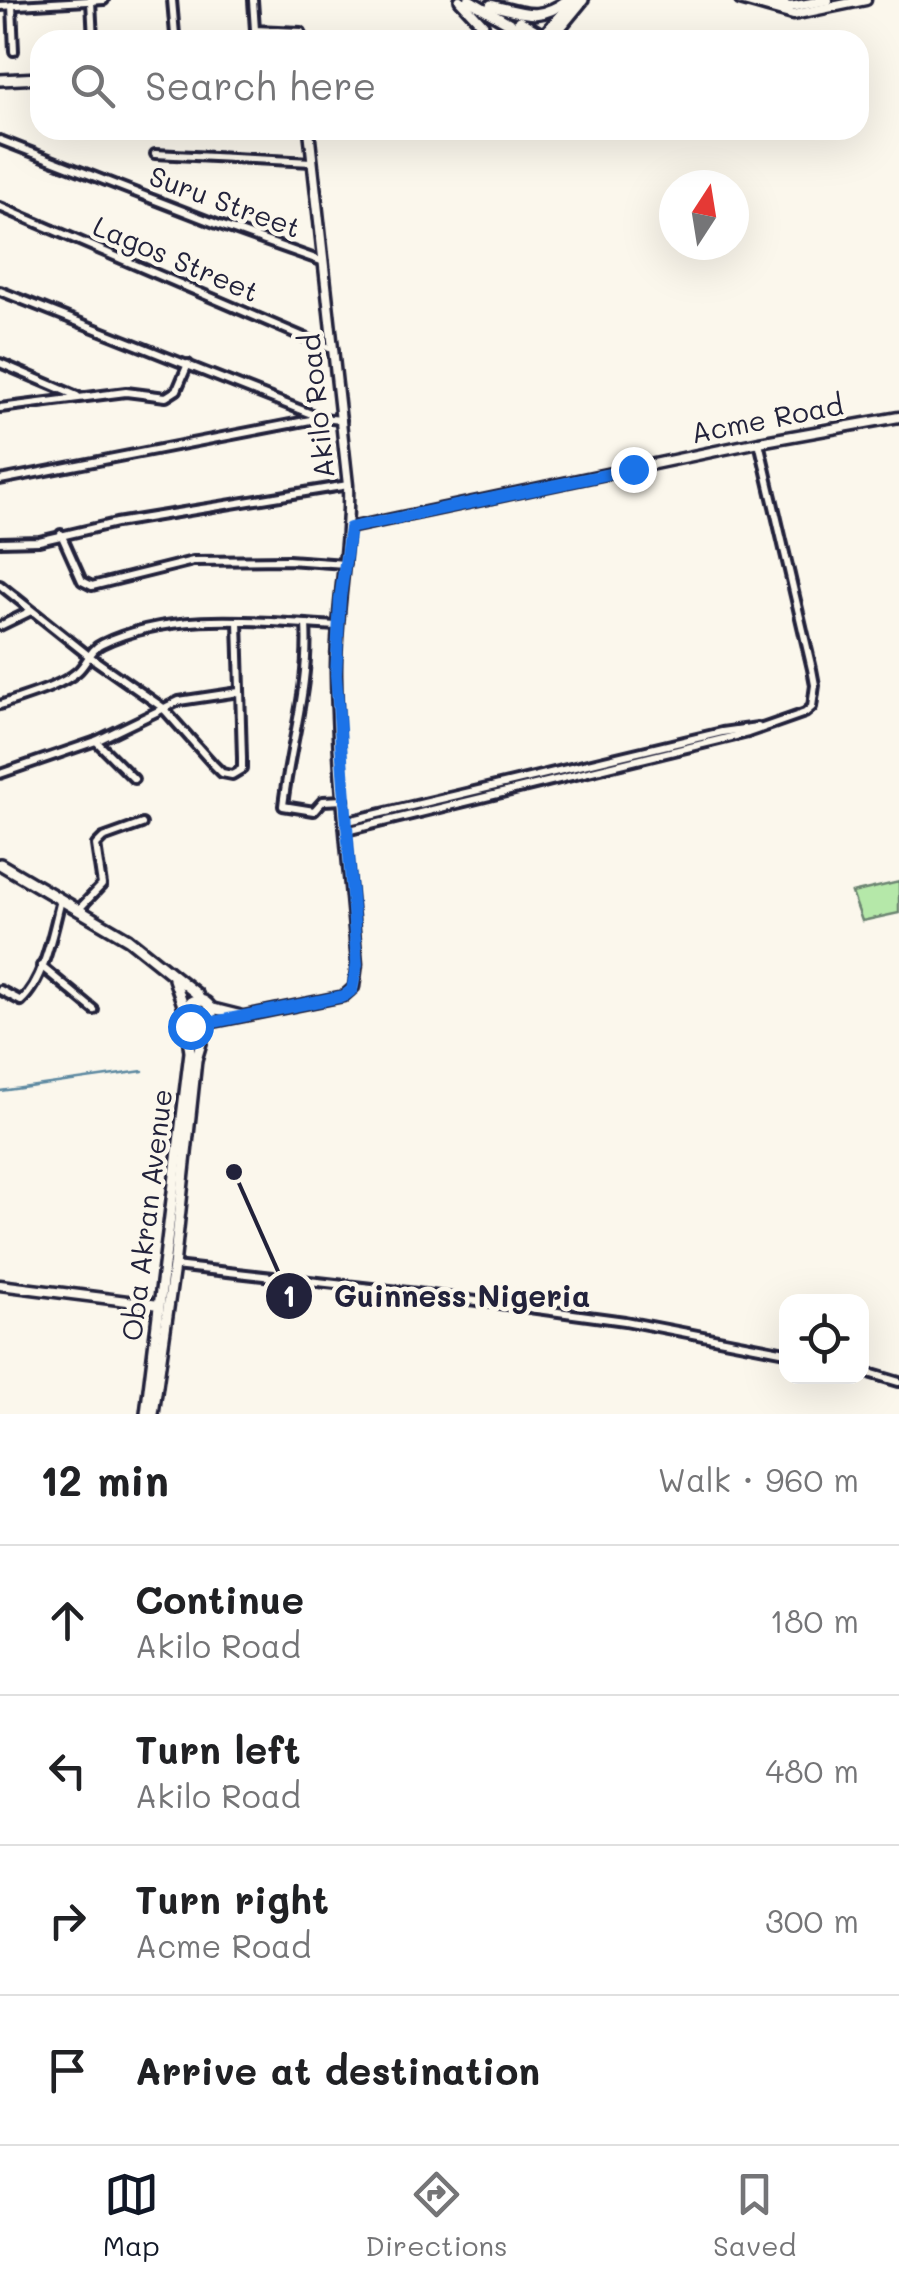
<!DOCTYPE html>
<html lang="en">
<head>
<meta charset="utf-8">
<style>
  :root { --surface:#fff; --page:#f2f2f2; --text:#202124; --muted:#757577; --line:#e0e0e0; --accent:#111827 }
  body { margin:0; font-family:Mali,sans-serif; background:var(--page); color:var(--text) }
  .controls { position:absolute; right:30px; bottom:30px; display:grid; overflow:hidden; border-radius:20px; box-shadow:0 10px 40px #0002 }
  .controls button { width:90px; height:90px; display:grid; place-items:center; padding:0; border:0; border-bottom:2px solid var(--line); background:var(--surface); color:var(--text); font:50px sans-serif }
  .compass { position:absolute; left:659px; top:170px; width:90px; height:90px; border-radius:50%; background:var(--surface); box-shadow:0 10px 40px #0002; rotate:12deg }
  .stop { position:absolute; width:30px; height:30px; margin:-22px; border:8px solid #1a73e8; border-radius:50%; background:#fff }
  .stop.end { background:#1a73e8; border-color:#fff; box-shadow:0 2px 10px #0008 }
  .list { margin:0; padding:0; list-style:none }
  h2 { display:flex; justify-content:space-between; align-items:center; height:130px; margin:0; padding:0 40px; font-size:42px }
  h2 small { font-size:32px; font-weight:400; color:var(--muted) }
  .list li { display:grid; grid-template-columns:65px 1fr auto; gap:30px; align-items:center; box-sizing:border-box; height:150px; padding:0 40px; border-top:2px solid var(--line) }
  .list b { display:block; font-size:38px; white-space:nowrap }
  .list p { margin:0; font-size:32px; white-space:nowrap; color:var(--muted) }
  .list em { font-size:32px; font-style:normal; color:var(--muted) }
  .icon { flex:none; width:55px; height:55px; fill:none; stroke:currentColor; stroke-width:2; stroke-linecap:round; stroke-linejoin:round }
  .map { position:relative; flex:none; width:899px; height:1414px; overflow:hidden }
  .search { position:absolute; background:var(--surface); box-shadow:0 10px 40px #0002; left:30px; right:30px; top:30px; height:110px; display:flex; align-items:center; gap:25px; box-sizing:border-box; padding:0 35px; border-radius:30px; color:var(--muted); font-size:38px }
  .sheet { height:730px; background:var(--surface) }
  nav { display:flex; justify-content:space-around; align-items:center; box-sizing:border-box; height:140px; border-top:2px solid var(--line); background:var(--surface); font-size:28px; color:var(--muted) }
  nav a { display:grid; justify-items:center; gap:5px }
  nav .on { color:var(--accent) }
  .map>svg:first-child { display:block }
  .green { fill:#b5e8a9; stroke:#6c8572; stroke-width:2.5 }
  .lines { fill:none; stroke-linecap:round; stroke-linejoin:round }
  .stream { stroke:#5d89a1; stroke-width:2.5 }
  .minor-casing { stroke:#22223b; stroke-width:14 }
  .tertiary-casing { stroke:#22223b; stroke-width:15 }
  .secondary-casing { stroke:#22223b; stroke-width:16 }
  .minor { stroke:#fbf7ec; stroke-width:6 }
  .tertiary { stroke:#fbf7ec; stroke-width:8 }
  .secondary { stroke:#fbf7ec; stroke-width:9 }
  .route { stroke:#1a73e8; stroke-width:12 }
  .labels { text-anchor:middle; stroke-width:9; stroke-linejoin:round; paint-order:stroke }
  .street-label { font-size:28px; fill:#22223b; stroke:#fbf7ec }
  .leader { fill:none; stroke:#22223b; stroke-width:4 }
  .callout-dot { fill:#22223b; stroke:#fbf7ec; stroke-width:4 }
  .mark-label { font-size:30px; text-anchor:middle; font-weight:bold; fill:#fff }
  .callout-label { font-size:30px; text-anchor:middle; font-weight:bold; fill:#22223b; stroke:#fbf7ec; stroke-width:9; stroke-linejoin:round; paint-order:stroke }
</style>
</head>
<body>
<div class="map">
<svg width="899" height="1414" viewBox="0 0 899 1414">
  <rect width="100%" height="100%" fill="#fbf7ec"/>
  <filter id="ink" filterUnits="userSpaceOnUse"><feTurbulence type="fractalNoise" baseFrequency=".01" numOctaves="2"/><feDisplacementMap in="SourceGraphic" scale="20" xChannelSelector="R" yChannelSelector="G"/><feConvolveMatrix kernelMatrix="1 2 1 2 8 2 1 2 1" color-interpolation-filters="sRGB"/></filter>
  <g filter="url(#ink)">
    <polygon class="green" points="899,882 899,913 862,921 852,893"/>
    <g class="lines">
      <polyline class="stream" points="0,1091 143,1071"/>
      <defs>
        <g id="minor">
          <polyline points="172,0 175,35"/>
          <polyline points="253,0 255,30 301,32"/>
          <polyline points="91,1 93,40"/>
          <polyline points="12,5 14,51"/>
          <polyline points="0,6 104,0"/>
          <polyline points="0,140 217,224 324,262"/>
          <polyline points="155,154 312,162"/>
          <polyline points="0,207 334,350"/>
          <polyline points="0,291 319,417"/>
          <polyline points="0,363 77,396"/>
          <polyline points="0,408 126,392 166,397 177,390 188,364"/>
          <polyline points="0,480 321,418 342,420"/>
          <polyline points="61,534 82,581 92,586 193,561 288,560 345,564"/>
          <polyline points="0,542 39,541 116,523 348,485"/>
          <polyline points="0,585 89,656 162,707 213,764 222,773 232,775 242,769 242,758 238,621"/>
          <path d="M 306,624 C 310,687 290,744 283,806 L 314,811 L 323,801 L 344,800"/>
          <polyline points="0,626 31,611"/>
          <path d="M 0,705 C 24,696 58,688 77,672 C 87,664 90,649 102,644 C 173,610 262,622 338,626"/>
          <polyline points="96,741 134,779"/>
          <polyline points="0,774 96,741 179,701 239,692"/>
          <polyline points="344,822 722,732 758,727"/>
          <polyline points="346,831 748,733 805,713 812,707 815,685 812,669 759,442"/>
          <polyline points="80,908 102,885 96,845 103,838 142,824"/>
          <polyline points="41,966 94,1010"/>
          <path d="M 0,990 L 21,1001 C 45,979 53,930 61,900"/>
          <polyline points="174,1266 417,1293 625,1321 786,1352"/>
          <polyline points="862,1371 899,1382"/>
        </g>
        <g id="tertiary">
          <polyline points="740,0 793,15 866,0"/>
          <polyline points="762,0 790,7 828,0"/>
          <polyline points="349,528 759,442 899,417"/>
          <polyline points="211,1008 239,1015"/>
          <path d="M 209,1023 L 344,996 L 354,987 L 357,964 C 349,868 337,771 336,675 C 335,611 350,549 348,485 L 309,130"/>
          <polyline points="0,1285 159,1305"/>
        </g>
        <g id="secondary">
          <polyline points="460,0 483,25 487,40"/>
          <polyline points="469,0 538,40"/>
          <path d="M 491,5 C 524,13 538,22 568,0"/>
          <polyline points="519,21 550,39"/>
          <polyline points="540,39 575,0"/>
          <polyline points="550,40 583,0"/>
          <polyline points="0,80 40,78"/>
          <polyline points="0,864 128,939 197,994 200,1001"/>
          <polyline points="174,979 185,1011"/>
          <circle cx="198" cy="1014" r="14"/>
          <polyline points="146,1414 190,1052 186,1021"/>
          <polyline points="153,1414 174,1266 196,1060 206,1026"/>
        </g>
      </defs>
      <use href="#minor" class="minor-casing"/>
      <use href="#tertiary" class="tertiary-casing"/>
      <use href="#secondary" class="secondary-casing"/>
      <use href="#minor" class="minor"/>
      <use href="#tertiary" class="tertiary"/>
      <use href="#secondary" class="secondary"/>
    </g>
  </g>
  <g class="lines" filter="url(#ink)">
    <polyline class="route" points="190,1026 200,1028 209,1023 344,996 352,990 357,964 336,675 340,599 350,528 633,469"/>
  </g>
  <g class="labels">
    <g class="street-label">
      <text transform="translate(225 202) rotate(20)" y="10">Suru Street</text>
      <text transform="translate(176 259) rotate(23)" y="10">Lagos Street</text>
      <text transform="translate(317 406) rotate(-96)" y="10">Akilo Road</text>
      <text transform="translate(767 419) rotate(-11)" y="10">Acme Road</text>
      <text transform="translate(147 1215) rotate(-83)" y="10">Oba Akran Avenue</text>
    </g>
  </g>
  <path class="leader" d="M234 1172L289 1296"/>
  <g class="callout-dot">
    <circle cx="234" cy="1172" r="10"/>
    <circle cx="289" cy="1296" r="25"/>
  </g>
  <g class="mark-label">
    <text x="289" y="1307">1</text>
  </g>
  <g class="callout-label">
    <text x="462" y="1307">Guinness Nigeria</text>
  </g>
</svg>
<div class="controls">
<button><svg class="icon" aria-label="locate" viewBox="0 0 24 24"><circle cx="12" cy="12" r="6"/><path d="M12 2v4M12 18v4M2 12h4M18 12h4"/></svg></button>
</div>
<svg class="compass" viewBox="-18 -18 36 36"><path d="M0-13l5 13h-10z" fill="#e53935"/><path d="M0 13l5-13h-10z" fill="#757577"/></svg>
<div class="stop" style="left:190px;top:1026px"></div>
<div class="stop end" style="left:633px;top:469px"></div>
<div class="search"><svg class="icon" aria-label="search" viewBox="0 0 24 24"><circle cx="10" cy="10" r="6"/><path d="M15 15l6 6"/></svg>Search here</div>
</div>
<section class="sheet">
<h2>12 min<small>Walk · 960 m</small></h2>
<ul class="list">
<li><svg class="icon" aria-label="ahead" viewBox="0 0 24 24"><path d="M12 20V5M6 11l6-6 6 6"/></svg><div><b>Continue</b><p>Akilo Road</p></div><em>180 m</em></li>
<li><svg class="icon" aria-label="left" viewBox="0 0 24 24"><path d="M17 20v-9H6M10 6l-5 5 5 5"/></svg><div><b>Turn left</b><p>Akilo Road</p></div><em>480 m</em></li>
<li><svg class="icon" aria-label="right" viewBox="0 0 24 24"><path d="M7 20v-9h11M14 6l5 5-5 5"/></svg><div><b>Turn right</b><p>Acme Road</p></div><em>300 m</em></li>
<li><svg class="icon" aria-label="arrive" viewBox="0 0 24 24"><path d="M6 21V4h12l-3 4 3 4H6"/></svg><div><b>Arrive at destination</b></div></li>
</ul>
</section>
<nav>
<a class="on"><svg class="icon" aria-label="map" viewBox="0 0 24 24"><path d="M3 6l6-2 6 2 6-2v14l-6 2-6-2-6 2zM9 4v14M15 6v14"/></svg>Map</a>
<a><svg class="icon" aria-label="directions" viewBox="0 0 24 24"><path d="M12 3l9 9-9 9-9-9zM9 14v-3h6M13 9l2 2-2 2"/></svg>Directions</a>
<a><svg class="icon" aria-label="saved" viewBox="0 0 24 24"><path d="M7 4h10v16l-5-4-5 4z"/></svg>Saved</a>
</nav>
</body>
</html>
